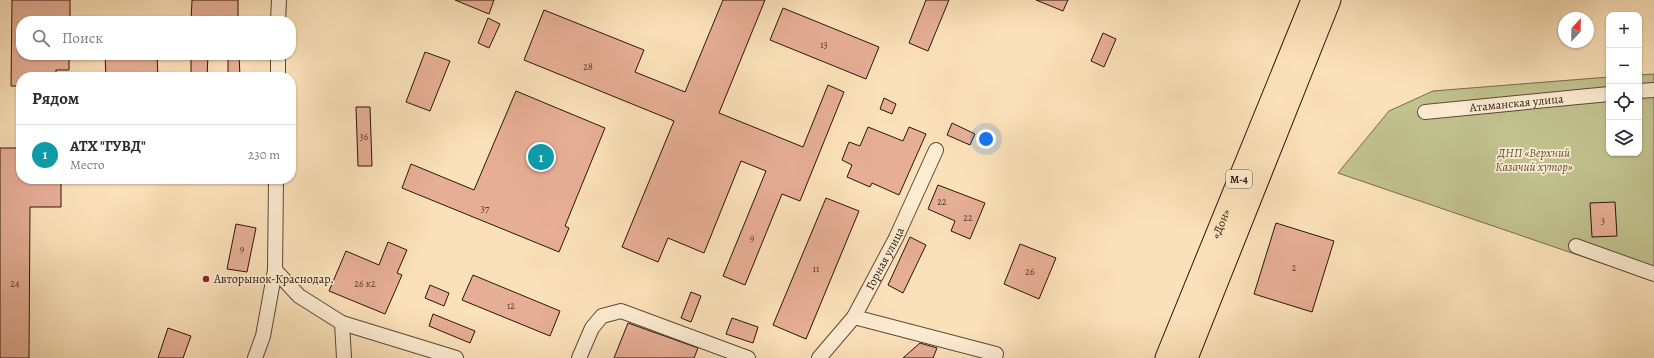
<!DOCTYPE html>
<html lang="ru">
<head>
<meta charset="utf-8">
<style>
  :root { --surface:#fff; --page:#f7f7f7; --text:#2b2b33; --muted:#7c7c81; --line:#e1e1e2; --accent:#8f2418 }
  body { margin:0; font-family:Alegreya,serif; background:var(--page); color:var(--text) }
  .controls { position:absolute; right:12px; top:12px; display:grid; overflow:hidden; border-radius:8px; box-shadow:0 1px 3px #0004 }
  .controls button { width:36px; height:36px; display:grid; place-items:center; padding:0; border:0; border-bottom:1px solid var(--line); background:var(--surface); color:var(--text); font:20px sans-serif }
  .compass { position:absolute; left:1558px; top:12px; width:36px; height:36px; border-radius:50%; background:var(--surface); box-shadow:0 1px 3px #0004; rotate:22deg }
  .you { position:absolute; left:986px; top:139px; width:14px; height:14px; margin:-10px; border:3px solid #fff; border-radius:50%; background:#1a73e8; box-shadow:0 0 0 6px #1a73e833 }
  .badge { display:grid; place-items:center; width:26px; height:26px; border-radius:50%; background:var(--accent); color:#fff; font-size:13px; font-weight:700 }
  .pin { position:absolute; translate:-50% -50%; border:2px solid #fff; box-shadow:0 1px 4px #0006 }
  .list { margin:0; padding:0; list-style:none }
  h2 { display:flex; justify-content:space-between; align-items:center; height:52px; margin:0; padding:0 16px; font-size:17px }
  h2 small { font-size:13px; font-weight:400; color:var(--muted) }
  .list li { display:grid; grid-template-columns:26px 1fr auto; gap:12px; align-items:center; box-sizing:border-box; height:60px; padding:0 16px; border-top:1px solid var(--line) }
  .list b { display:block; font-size:15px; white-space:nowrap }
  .list p { margin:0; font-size:13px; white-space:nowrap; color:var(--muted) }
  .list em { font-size:13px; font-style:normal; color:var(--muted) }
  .icon { flex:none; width:22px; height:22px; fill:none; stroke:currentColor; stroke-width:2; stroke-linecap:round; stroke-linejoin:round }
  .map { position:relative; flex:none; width:1654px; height:358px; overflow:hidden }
  .search { position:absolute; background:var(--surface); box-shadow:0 1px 3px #0004; left:16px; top:16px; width:280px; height:44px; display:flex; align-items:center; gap:10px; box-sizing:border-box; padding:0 14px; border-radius:16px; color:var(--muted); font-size:15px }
  .panel { position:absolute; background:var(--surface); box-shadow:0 1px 3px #0004; left:16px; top:72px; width:280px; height:112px; border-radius:16px }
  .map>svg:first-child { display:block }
  .green { fill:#c1c28e; stroke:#766c4c }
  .building { fill:#e7ae96; stroke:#2b1509 }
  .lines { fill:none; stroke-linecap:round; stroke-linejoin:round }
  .minor-casing { stroke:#5f4835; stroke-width:16 }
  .highway-casing { stroke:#2b1509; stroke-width:23 }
  .minor { stroke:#fcecd2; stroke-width:14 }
  .highway { stroke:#fbe1b9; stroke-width:21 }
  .poi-dot { fill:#8f2418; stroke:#fcecd2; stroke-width:1.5 }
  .labels { text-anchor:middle; stroke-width:3.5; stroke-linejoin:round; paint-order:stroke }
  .number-label { font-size:10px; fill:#5a3b2c }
  .shield { fill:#fcecd2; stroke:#6a5645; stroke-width:1 }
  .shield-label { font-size:11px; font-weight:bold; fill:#2b1509 }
  .street-label { font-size:12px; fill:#2b1509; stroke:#fcecd2 }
  .park-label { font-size:12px; font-style:italic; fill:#605238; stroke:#fcecd2 }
  .poi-label { font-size:12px; fill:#2b1509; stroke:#fcecd2; text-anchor:start }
</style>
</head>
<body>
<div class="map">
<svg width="1654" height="358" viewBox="0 0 1654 358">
  <rect width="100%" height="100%" fill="#fbe1b9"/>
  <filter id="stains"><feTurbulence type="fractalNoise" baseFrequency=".005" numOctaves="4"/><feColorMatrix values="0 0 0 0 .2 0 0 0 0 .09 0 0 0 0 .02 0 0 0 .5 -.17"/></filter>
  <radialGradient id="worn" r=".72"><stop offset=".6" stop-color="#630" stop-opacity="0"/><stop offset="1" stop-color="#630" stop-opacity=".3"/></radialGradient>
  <polygon class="green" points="1654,74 1654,281 1338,173 1389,111 1433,91 1609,77 1609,153 1639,153 1639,75"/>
  <g class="building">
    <polygon points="12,0 70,0 70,21 21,21 21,55 69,55 69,70 56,70 56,77 21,77 21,86 11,86"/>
    <polygon points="192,0 238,0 238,21 191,21"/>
    <polygon points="455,0 494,0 489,14"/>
    <polygon points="723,0 765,0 719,113 803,147 828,85 844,92 800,201 782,194 745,285 723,276 766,171 741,161 704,253 668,238 658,262 622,247 674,121 524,60 544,10 644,50 635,72 685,92"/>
    <polygon points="926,0 949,0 928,51 909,43"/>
    <polygon points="1036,0 1068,0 1063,11"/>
    <polygon points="783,8 879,47 866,79 770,40"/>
    <polygon points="488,18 500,24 489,48 478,43"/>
    <polygon points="1103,33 1116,39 1104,67 1091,61"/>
    <polygon points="425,52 450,61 430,111 406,102"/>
    <polygon points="105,55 157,55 158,77 106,77"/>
    <polygon points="191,55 208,55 207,77 191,77"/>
    <polygon points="228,55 239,55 240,77 228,77"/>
    <polygon points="516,91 605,128 565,226 569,228 559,252 402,188 411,164 474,190"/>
    <polygon points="884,98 896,104 892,114 880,109"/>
    <polygon points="356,107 370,107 372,166 358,166"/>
    <polygon points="952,123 975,134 970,145 947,135"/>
    <polygon points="868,127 903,141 909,127 926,134 899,195 872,183 870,187 847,177 852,165 842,160 849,142 860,146"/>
    <polygon points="0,148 21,148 21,179 61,179 61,207 30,207 29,358 0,358"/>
    <polygon points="938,185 985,203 970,239 951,231 955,221 928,209"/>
    <polygon points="826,198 859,211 806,339 773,325"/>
    <polygon points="1615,202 1617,236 1592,237 1590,203"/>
    <polygon points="1276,223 1334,241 1312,312 1254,294"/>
    <polygon points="236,224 256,228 247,272 227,269"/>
    <polygon points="910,237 926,245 903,293 888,285"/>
    <polygon points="388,242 407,250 397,273 402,275 385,314 329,291 346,251 379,265"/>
    <polygon points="1020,244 1056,258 1039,299 1004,284"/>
    <polygon points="473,275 560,311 550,336 462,300"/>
    <polygon points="430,285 449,293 444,306 425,298"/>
    <polygon points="691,292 701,296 691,322 681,318"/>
    <polygon points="433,314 475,331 470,343 429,326"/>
    <polygon points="732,318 758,327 753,343 726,334"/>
    <polygon points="628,323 698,348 694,358 614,358"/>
    <polygon points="168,328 191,336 183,358 158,358"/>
    <polygon points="920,343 937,348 933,358 903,358"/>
  </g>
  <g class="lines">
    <defs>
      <g id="minor">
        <polyline points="278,21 279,0"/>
        <polyline points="278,77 278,55"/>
        <polyline points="1639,91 1654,90"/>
        <path id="s1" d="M 1425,112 L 1609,94"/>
        <polyline points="1576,246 1654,274"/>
        <polyline points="275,270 299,296 342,323 456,358"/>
        <polyline points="854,317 996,354"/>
        <polyline points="342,323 344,358"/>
        <polyline points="255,358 263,336 275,270 276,179"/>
        <polyline points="579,358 592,328 602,316 621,311 748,358"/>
        <path id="s2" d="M 819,358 L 854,317 L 896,238 L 936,150"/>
      </g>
      <g id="highway">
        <path id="s3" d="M 1166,358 L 1312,0"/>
        <polyline points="1187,358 1330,0"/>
      </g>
    </defs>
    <use href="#minor" class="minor-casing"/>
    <use href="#highway" class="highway-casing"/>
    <use href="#minor" class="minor"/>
    <use href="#highway" class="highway"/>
  </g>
  <circle class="poi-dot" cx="206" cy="279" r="4"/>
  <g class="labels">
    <g class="number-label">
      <text x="824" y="48">13</text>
      <text x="588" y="70">28</text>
      <text x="364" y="140">36</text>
      <text x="942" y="205">22</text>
      <text x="485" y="212">37</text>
      <text x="968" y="221">22</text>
      <text x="1603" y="224">3</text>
      <text x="752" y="241">9</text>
      <text x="242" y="252">9</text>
      <text x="1294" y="271">2</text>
      <text x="816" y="272">11</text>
      <text x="1030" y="275">26</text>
      <text x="15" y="287">24</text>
      <text x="365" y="287">26 к2</text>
      <text x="511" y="309">12</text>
    </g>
    <rect class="shield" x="1226" y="170" width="26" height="18" rx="3"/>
    <g class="shield-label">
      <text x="1239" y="183">М-4</text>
    </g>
    <g class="street-label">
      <text dy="4" stroke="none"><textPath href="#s1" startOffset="92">Атаманская улица</textPath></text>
      <text dy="4" stroke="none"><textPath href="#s3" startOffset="145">«Дон»</textPath></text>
      <text dy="4" stroke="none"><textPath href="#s2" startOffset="120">Горная улица</textPath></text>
    </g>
    <g class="park-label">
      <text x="1534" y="157">ДНП «Верхний<tspan x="1534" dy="14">Казачий хутор»</tspan></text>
    </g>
    <g class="poi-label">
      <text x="214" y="283">Авторынок-Краснодар.</text>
    </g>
  </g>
  <rect width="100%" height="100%" filter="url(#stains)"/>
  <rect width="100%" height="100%" fill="url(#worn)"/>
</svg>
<div class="controls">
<button>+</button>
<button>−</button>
<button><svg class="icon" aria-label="locate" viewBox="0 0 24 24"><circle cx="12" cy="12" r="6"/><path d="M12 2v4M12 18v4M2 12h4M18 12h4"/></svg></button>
<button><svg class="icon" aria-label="layers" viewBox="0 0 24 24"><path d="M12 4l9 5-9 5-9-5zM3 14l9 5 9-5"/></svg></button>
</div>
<svg class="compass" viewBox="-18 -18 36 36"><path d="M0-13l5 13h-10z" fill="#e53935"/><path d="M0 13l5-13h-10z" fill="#7c7c81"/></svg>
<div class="you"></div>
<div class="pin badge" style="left:541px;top:157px;background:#0f9aa8">1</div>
<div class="search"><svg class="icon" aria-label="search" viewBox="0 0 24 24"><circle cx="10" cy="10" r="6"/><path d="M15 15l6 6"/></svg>Поиск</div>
<section class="panel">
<h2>Рядом<small></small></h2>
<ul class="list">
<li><span class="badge" style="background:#0f9aa8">1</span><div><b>АТХ &quot;ГУВД&quot;</b><p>Место</p></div><em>230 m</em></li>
</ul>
</section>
</div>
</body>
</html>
